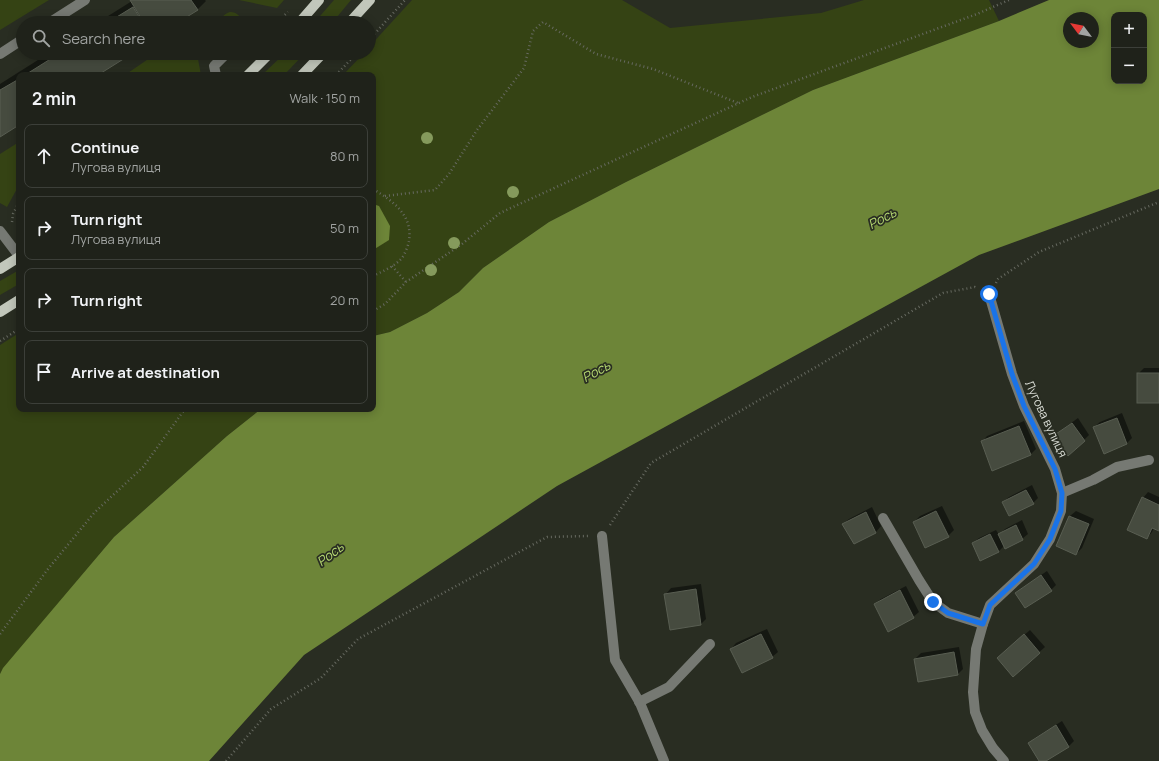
<!DOCTYPE html>
<html lang="en">
<head>
<meta charset="utf-8">
<style>
  :root { --surface:#1f221a; --page:#2c2f27; --text:#f1f3f6; --muted:#a1a4a2; --line:#3c3f39 }
  body { margin:0; font-family:Manrope,sans-serif; background:var(--page); color:var(--text) }
  .controls { position:absolute; right:12px; top:12px; display:grid; overflow:hidden; border-radius:8px; box-shadow:0 2px 10px #0003 }
  .controls button { width:36px; height:36px; display:grid; place-items:center; padding:0; border:0; border-bottom:1px solid var(--line); background:var(--surface); color:var(--text); font:20px sans-serif }
  .compass { position:absolute; left:1063px; top:12px; width:36px; height:36px; border-radius:50%; background:var(--surface); box-shadow:0 2px 10px #0003; rotate:302deg }
  .stop { position:absolute; width:12px; height:12px; margin:-9px; border:3px solid #1a73e8; border-radius:50%; background:#fff }
  .stop.end { background:#1a73e8; border-color:#fff; box-shadow:0 1px 4px #0008 }
  .list { margin:0; padding:0; list-style:none }
  h2 { display:flex; justify-content:space-between; align-items:center; height:52px; margin:0; padding:0 16px; font-size:17px }
  h2 small { font-size:13px; font-weight:400; color:var(--muted) }
  .list li { display:grid; grid-template-columns:26px 1fr auto; gap:12px; align-items:center; box-sizing:border-box; height:64px; margin:0 8px 8px; padding:0 8px; border:1px solid var(--line); border-radius:8px }
  .list b { display:block; font-size:15px; white-space:nowrap }
  .list p { margin:0; font-size:13px; white-space:nowrap; color:var(--muted) }
  .list em { font-size:13px; font-style:normal; color:var(--muted) }
  .icon { flex:none; width:22px; height:22px; fill:none; stroke:currentColor; stroke-width:2; stroke-linecap:round; stroke-linejoin:round }
  .map { position:relative; flex:none; width:1159px; height:761px; overflow:hidden }
  .search { position:absolute; background:var(--surface); box-shadow:0 2px 10px #0003; left:16px; top:16px; width:360px; height:44px; display:flex; align-items:center; gap:10px; box-sizing:border-box; padding:0 14px; border-radius:22px; color:var(--muted); font-size:15px }
  .panel { position:absolute; background:var(--surface); box-shadow:0 2px 10px #0003; left:16px; top:72px; width:360px; height:340px; border-radius:8px }
  .map>svg:first-child { display:block }
  .green { fill:#354314 }
  .water { fill:#6d8538; fill-rule:evenodd }
  .shadow { fill:#0007 }
  .building { fill:#464b3f; stroke:#595e52 }
  .lines { fill:none; stroke-linecap:round; stroke-linejoin:round }
  .path { stroke:#676a61; stroke-width:2.5; stroke-dasharray:1 3; stroke-linecap:butt }
  .minor { stroke:#767973; stroke-width:10 }
  .major { stroke:#c2c7bb; stroke-width:10 }
  .tree { fill:#859a5c }
  .route { stroke:#1a73e8; stroke-width:5 }
  .labels { text-anchor:middle; stroke-width:3.5; stroke-linejoin:round; paint-order:stroke }
  .street-label { font-size:12px; fill:#dcdfd8; stroke:#292d22 }
  .water-label { font-size:13px; font-style:italic; fill:#b8dc73; stroke:#292d22 }
</style>
</head>
<body>
<div class="map">
<svg width="1159" height="761" viewBox="0 0 1159 761">
  <rect width="100%" height="100%" fill="#292d22"/>
  <g class="green">
    <polygon points="0,0 49,0 0,30"/>
    <polygon points="239,0 284,0 277,8"/>
    <polygon points="334,0 351,0 332,23 314,23"/>
    <polygon points="412,0 622,0 670,28 821,13 864,0 989,0 999,21 813,90 626,182 549,222 483,268 459,292 427,313 390,332 373,336 373,75 343,75 364,53 369,53 369,47"/>
    <path d="M 230,12 C 237,12 241,16 242,23 L 221,23 C 221,17 224,14 230,12 Z"/>
    <polygon points="157,53 204,53 198,59 201,75 125,75"/>
    <polygon points="285,53 305,53 284,75 262,75"/>
    <polygon points="19,142 19,185 7,207 0,203 0,154"/>
    <polygon points="19,270 19,284 0,295 0,281"/>
    <polygon points="19,333 19,409 261,409 227,436 114,537 4,668 0,674 0,345"/>
  </g>
  <g class="water">
    <path d="M 1049,0 L 1159,0 L 1159,189 L 979,255 L 557,486 L 304,655 L 209,761 L 0,761 L 0,674 L 3,668 L 114,537 L 227,436 L 261,409 L 373,409 L 373,336 L 390,332 L 427,313 L 459,292 L 483,268 L 549,222 L 626,182 L 813,90 L 999,21 ZM 1114,15 L 1144,15 L 1144,81 L 1114,81 ZM 1069,18 L 1093,18 L 1093,42 L 1069,42 Z"/>
    <polygon points="373,204 379,206 390,226 389,240 373,250"/>
  </g>
  <g class="shadow">
    <polygon points="131,0 205,0 206,1 197,10 176,23 97,23 132,1"/>
    <polygon points="49,53 132,53 97,75 19,75 19,124 0,136 0,84"/>
    <polygon points="1144,368 1159,368 1159,402 1138,374"/>
    <polygon points="1122,413 1132,438 1127,443 1105,453 1094,427 1100,422"/>
    <polygon points="1078,418 1089,435 1084,440 1054,436 1060,431"/>
    <polygon points="1024,421 1036,449 1030,455 982,442 987,436"/>
    <polygon points="1032,485 1038,498 1033,503 1003,502 1009,497"/>
    <polygon points="1148,492 1159,497 1159,530 1154,528 1152,532 1147,538 1143,498"/>
    <polygon points="942,506 954,530 948,536 914,522 920,516"/>
    <polygon points="872,507 881,526 876,532 854,543 843,524 849,519"/>
    <polygon points="1076,511 1094,519 1082,548 1076,554 1057,546 1070,516"/>
    <polygon points="1022,520 1028,534 1022,539 1005,545 998,552 973,543 979,538 996,530 999,535 1005,529"/>
    <polygon points="1047,571 1056,585 1051,590 1016,593 1022,588"/>
    <polygon points="701,584 706,619 701,624 666,594 671,588"/>
    <polygon points="906,586 919,612 913,617 875,604 881,599"/>
    <polygon points="767,629 778,652 772,657 731,649 736,643"/>
    <polygon points="1030,630 1045,647 1013,675 1004,653"/>
    <polygon points="959,647 963,669 958,674 915,659 921,653"/>
    <polygon points="1062,721 1074,741 1069,746 1044,761 1040,761 1030,743 1035,738"/>
  </g>
  <g class="building">
    <polygon points="130,0 191,0 198,10 177,23 163,23 162,20 158,23 144,23"/>
    <polygon points="133,7 143,23 107,23"/>
    <polygon points="60,53 133,53 98,75 25,75"/>
    <polygon points="19,79 19,125 0,137 0,90"/>
    <rect x="1137" y="373" width="22" height="30"/>
    <polygon points="1117,418 1127,444 1104,454 1093,427"/>
    <polygon points="1072,423 1085,441 1068,456 1053,436"/>
    <polygon points="1019,426 1031,455 992,471 981,441"/>
    <polygon points="1026,490 1034,504 1009,516 1002,502"/>
    <polygon points="1142,497 1159,505 1159,531 1152,528 1147,539 1127,530"/>
    <polygon points="936,511 949,537 925,548 913,522"/>
    <polygon points="866,512 876,533 854,544 842,524"/>
    <polygon points="1069,516 1089,524 1076,555 1056,546"/>
    <polygon points="1016,525 1023,540 1005,549 998,534"/>
    <polygon points="990,534 999,552 980,561 972,543"/>
    <polygon points="1041,575 1052,591 1025,608 1015,593"/>
    <polygon points="696,589 701,625 670,630 664,594"/>
    <polygon points="900,590 914,618 888,632 874,604"/>
    <polygon points="761,634 773,658 742,673 730,649"/>
    <polygon points="1024,634 1040,653 1013,677 997,658"/>
    <polygon points="954,652 958,675 918,682 914,659"/>
    <polygon points="1056,725 1069,747 1046,761 1039,761 1028,743"/>
  </g>
  <g class="lines">
    <g class="path">
      <polyline points="276,23 288,12"/>
      <polyline points="369,40 405,0"/>
      <polyline points="241,58 246,53"/>
      <polyline points="336,75 357,53"/>
      <path d="M 373,189 C 393,201 413,215 409,241 C 408,246 405,254 402,258 C 394,267 383,271 373,276"/>
      <polyline points="385,196 435,190 449,174 477,130 524,68 533,31 543,22 596,54 653,69 738,103"/>
      <polyline points="12,222 13,214 19,202"/>
      <polyline points="392,266 406,282"/>
      <polyline points="996,283 998,279 1039,252 1159,202"/>
      <polyline points="373,311 385,304 406,282 462,244 500,213 752,97 977,14 1009,0"/>
      <polyline points="0,341 19,329"/>
      <polyline points="610,525 651,463 943,293 975,287 977,288"/>
      <polyline points="0,634 48,569 94,513 143,467 185,409"/>
      <polyline points="226,761 271,709 321,678 358,639 547,537 589,536"/>
    </g>
    <g class="minor">
      <polyline points="49,23 85,0"/>
      <polyline points="0,54 23,39"/>
      <polyline points="216,75 214,66 227,53"/>
      <polyline points="0,231 19,256"/>
      <polyline points="989,294 1012,374 1024,406 1055,469 1062,493 1061,511 1050,539 1034,564 990,605 983,624 976,649 973,692 975,712 982,730 993,748 1004,761"/>
      <polyline points="1062,493 1093,480 1117,467 1149,460"/>
      <polyline points="883,518 919,580 933,602 948,613 983,624"/>
      <polyline points="602,536 615,660 640,703 664,761"/>
      <polyline points="639,702 669,687 710,644"/>
    </g>
    <g class="major">
      <polyline points="299,23 319,0"/>
      <polyline points="349,23 370,0"/>
      <polyline points="248,75 270,53"/>
      <polyline points="302,75 323,53"/>
      <polyline points="0,269 19,257"/>
      <polyline points="0,312 19,300"/>
    </g>
  </g>
  <g class="tree">
    <circle cx="427" cy="138" r="6"/>
    <circle cx="513" cy="192" r="6"/>
    <circle cx="454" cy="243" r="6"/>
    <circle cx="431" cy="270" r="6"/>
  </g>
  <g class="lines">
    <polyline class="route" points="933,602 948,613 983,624 990,605 1034,564 1050,539 1061,511 1062,493 1055,469 1024,406 1012,374 989,294"/>
  </g>
  <g class="labels">
    <g class="street-label">
      <text transform="translate(1046 419) rotate(65)" y="4">Лугова вулиця</text>
    </g>
    <g class="water-label">
      <text transform="translate(882 218) rotate(-28)" y="5">Рось</text>
      <text transform="translate(596 371) rotate(-28)" y="5">Рось</text>
      <text transform="translate(330 554) rotate(-37)" y="5">Рось</text>
    </g>
  </g>
</svg>
<div class="controls">
<button>+</button>
<button>−</button>
</div>
<svg class="compass" viewBox="-18 -18 36 36"><path d="M0-13l5 13h-10z" fill="#e53935"/><path d="M0 13l5-13h-10z" fill="#a1a4a2"/></svg>
<div class="stop" style="left:989px;top:294px"></div>
<div class="stop end" style="left:933px;top:602px"></div>
<div class="search"><svg class="icon" aria-label="search" viewBox="0 0 24 24"><circle cx="10" cy="10" r="6"/><path d="M15 15l6 6"/></svg>Search here</div>
<section class="panel">
<h2>2 min<small>Walk · 150 m</small></h2>
<ul class="list">
<li><svg class="icon" aria-label="ahead" viewBox="0 0 24 24"><path d="M12 20V5M6 11l6-6 6 6"/></svg><div><b>Continue</b><p>Лугова вулиця</p></div><em>80 m</em></li>
<li><svg class="icon" aria-label="right" viewBox="0 0 24 24"><path d="M7 20v-9h11M14 6l5 5-5 5"/></svg><div><b>Turn right</b><p>Лугова вулиця</p></div><em>50 m</em></li>
<li><svg class="icon" aria-label="right" viewBox="0 0 24 24"><path d="M7 20v-9h11M14 6l5 5-5 5"/></svg><div><b>Turn right</b></div><em>20 m</em></li>
<li><svg class="icon" aria-label="arrive" viewBox="0 0 24 24"><path d="M6 21V4h12l-3 4 3 4H6"/></svg><div><b>Arrive at destination</b></div></li>
</ul>
</section>
</div>
</body>
</html>
